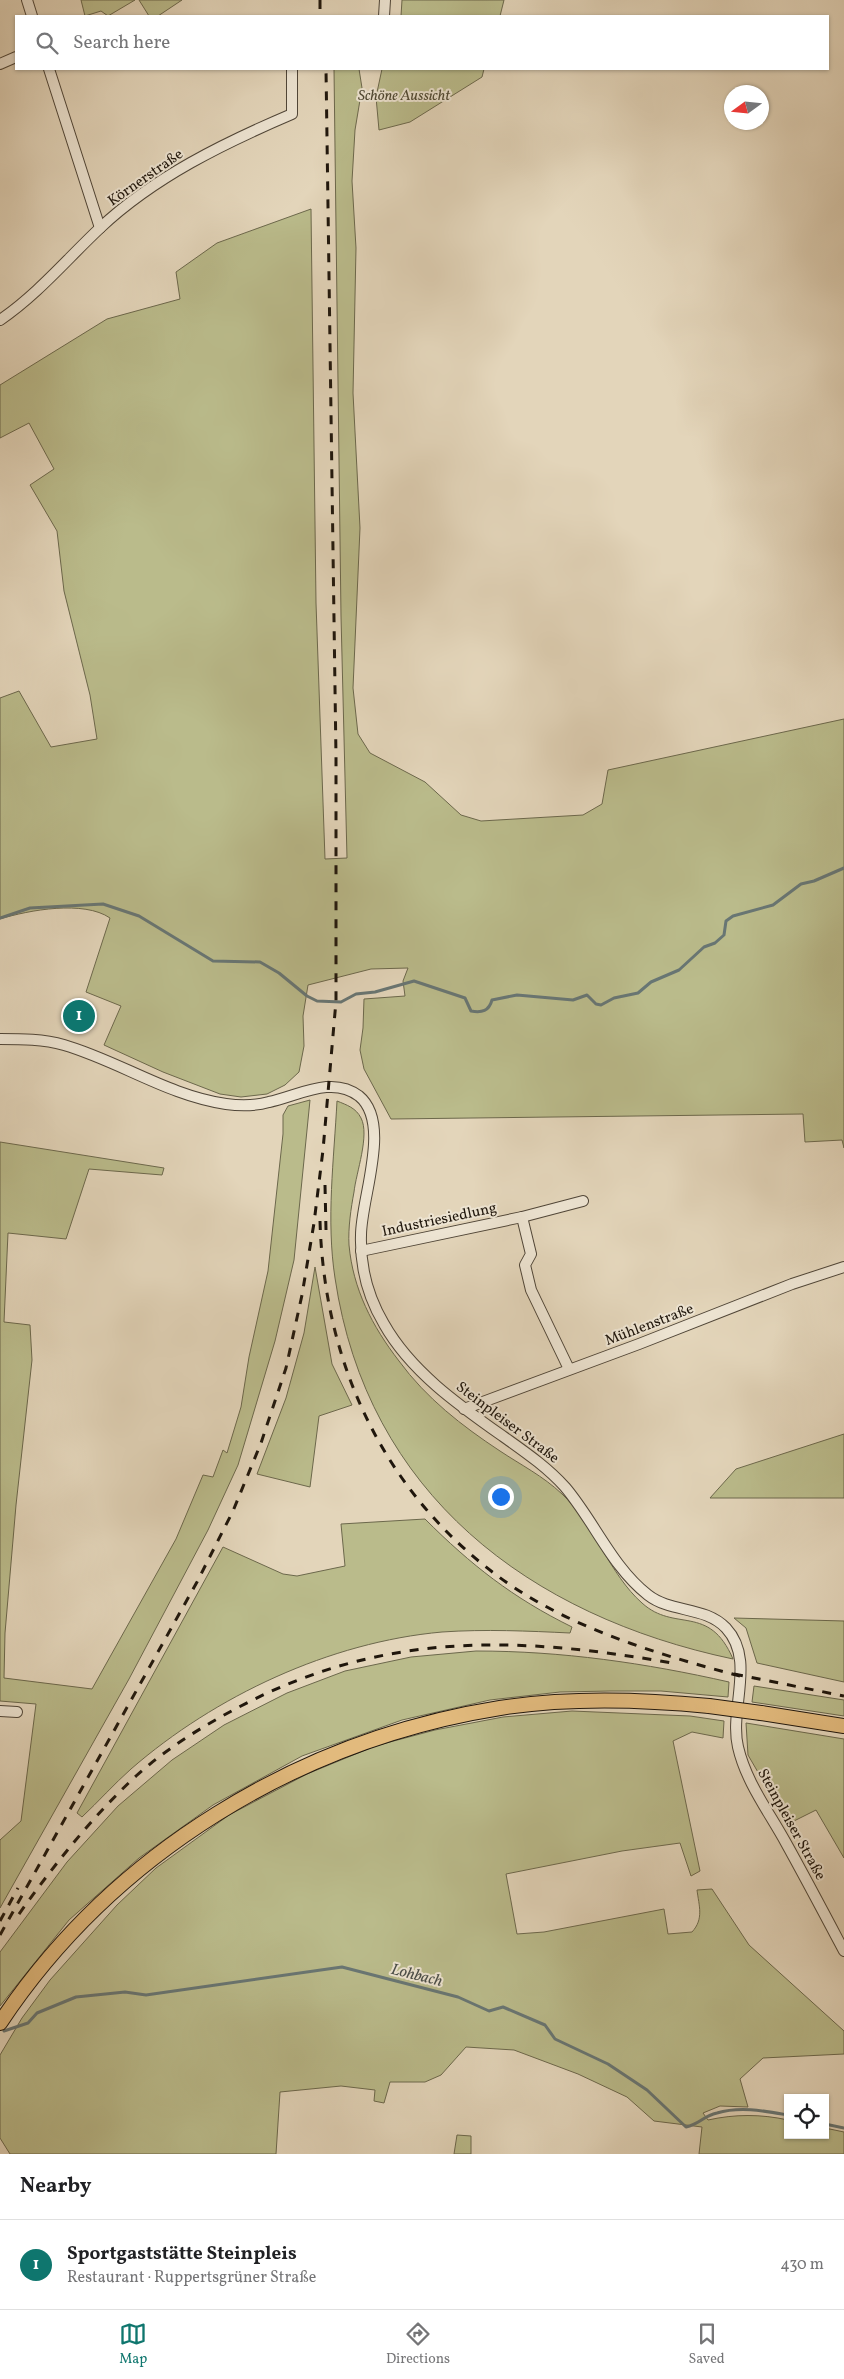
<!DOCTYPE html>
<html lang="en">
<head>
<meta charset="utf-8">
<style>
  :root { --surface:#fff; --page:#f6f6f6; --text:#202124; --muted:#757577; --line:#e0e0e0; --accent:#0f766e }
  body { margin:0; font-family:Vollkorn,serif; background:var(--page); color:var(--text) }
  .controls { position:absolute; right:15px; bottom:15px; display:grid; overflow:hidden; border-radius:0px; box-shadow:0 1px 4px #0004 }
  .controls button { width:45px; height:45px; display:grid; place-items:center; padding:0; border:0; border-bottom:1px solid var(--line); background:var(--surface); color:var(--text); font:25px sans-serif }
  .compass { position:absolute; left:724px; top:85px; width:45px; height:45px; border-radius:50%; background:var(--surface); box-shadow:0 1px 4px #0004; rotate:255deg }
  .you { position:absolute; left:500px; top:1496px; width:18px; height:18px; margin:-12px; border:4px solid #fff; border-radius:50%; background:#1a73e8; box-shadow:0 0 0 8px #1a73e833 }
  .badge { display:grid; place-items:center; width:32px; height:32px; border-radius:50%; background:var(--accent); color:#fff; font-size:16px; font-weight:700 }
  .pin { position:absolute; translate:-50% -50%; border:2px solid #fff; box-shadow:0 1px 5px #0006 }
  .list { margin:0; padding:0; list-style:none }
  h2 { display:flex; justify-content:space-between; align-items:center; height:65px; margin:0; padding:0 20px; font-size:21px }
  h2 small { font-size:16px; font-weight:400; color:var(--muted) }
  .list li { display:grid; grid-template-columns:32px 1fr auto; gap:15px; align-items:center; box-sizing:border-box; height:90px; padding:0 20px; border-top:1px solid var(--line) }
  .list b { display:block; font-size:19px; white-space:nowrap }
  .list p { margin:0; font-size:16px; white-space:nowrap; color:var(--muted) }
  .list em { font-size:16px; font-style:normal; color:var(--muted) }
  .icon { flex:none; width:28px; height:28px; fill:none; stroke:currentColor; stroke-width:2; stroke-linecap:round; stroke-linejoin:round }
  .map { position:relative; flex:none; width:844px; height:2154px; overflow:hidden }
  .search { position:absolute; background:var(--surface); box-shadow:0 1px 4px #0004; left:15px; right:15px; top:15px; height:55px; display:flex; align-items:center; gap:12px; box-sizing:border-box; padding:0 18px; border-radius:0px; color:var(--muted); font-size:19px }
  .sheet { height:155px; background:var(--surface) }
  nav { display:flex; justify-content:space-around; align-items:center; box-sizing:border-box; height:70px; border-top:1px solid var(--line); background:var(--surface); font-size:14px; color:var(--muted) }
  nav a { display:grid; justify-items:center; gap:2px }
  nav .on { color:var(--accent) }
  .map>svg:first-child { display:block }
  .green { fill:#babb8b; stroke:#6c684c }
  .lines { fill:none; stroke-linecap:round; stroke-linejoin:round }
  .stream { stroke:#687674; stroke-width:3 }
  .minor-casing { stroke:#504638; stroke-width:12 }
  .major-casing { stroke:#1f160c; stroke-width:16 }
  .minor { stroke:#ede4d2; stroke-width:10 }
  .major { stroke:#e2ba7d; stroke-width:14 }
  .rail { stroke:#1f160c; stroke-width:3; stroke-dasharray:9 9; stroke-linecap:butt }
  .major-bridge-casing { stroke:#1f160c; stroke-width:16; stroke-linecap:butt }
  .major-bridge { stroke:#e2ba7d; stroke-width:14 }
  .labels { text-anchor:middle; stroke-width:4; stroke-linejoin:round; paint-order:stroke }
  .park-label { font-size:15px; font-style:italic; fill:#4e4832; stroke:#ede4d2 }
  .street-label { font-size:15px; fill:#1f160c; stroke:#ede4d2 }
  .water-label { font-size:16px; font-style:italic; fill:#4a4e49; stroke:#ede4d2 }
</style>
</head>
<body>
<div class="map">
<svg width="844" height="2154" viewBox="0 0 844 2154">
  <rect width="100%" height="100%" fill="#e3d5ba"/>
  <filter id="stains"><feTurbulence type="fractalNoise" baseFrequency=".004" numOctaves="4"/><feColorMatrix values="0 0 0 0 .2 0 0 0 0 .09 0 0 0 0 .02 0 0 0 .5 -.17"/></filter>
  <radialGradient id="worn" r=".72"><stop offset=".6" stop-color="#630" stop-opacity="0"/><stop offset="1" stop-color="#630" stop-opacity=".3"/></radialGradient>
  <g class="green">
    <polygon points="81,0 135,0 108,16 101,11 85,16"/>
    <polygon points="139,0 182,0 158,16 149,16"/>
    <polygon points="402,0 504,0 500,16 401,16"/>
    <path d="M 334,69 L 359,69 L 362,88 L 355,130 L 352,181 L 356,248 L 353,393 L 360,528 L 353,688 L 358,734 L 370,753 L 425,782 L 461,815 L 481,821 L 583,815 L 602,804 L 608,770 L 844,719 L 844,1148 L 842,1140 L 805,1142 L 803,1114 L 391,1119 L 364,1069 L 360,1050 L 363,1028 L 364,999 L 405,996 L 403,981 L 408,968 L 371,969 L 308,985 L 303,1016 L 304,1046 L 299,1072 L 285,1085 L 267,1094 L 241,1097 L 220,1094 L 163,1072 L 104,1045 L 121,1006 L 86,992 L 110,918 C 84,900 29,910 0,919 L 0,698 L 19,691 L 51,747 L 97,739 L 90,695 L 64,591 L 57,531 L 30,485 L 54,469 L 29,423 L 0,438 L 0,385 L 107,319 L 180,299 L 176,272 L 217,243 L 311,209 L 316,603 L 325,859 L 347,858 L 341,616 Z"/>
    <polygon points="382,69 484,69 482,77 410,122 379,130 376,97"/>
    <polygon points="310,1100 294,1260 275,1341 238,1465 208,1530 129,1679 0,1908 0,1840 21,1821 36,1704 0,1701 0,1142 164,1168 162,1175 89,1169 66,1239 8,1233 4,1322 30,1325 32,1360 16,1505 5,1633 4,1678 92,1689 176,1539 203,1475 213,1477 223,1450 227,1453 241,1407 249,1357 268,1271 283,1134 283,1115 288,1106"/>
    <path d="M 337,1101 C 347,1105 356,1108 361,1118 C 370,1135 356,1173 354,1192 C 351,1208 348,1228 349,1245 C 353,1289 372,1326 399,1361 C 426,1398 462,1426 500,1451 C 521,1465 543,1476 562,1494 C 593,1523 610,1575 642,1603 C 675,1633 709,1603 733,1659 C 529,1616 367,1494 335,1278 C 326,1220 334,1159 337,1101 Z"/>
    <polygon points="315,1267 332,1364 352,1405 319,1416 310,1487 257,1474 286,1398 304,1333"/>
    <polygon points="844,1434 844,1498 710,1498 736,1469"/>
    <path d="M 425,1519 C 471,1565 513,1598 572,1627 L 570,1633 C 528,1631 485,1629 442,1632 C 330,1642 215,1696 131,1769 C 114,1784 98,1802 82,1817 L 77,1813 L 223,1547 L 283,1574 L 297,1576 L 345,1566 L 341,1524 Z"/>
    <polygon points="734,1618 844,1621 844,1682 757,1663 746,1628"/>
    <path d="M 476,1651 C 562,1651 645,1663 729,1682 L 728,1697 L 661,1691 L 610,1691 L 560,1692 L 490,1700 L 402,1720 L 302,1756 L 213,1805 L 139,1858 L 69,1920 L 0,2006 L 0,1952 L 67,1862 L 118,1806 L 172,1760 L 224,1725 L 287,1693 L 345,1671 L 411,1657 Z"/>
    <polygon points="754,1686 844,1700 844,1716 752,1702"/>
    <path d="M 572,1711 L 690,1716 L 724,1721 L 723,1738 L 692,1732 L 673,1741 L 700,1871 L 691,1876 L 680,1843 L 622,1851 L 506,1874 L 517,1934 L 544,1932 L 664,1909 L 668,1934 L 692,1932 C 704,1919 699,1906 697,1890 L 712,1889 L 749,1945 L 844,2031 L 844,2054 L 763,2058 L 740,2079 L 748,2107 L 720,2106 L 703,2113 L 708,2120 C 735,2114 761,2114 788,2120 L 788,2135 L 825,2135 L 825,2128 L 844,2132 L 844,2154 L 699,2154 L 702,2127 L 654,2121 L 627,2097 L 578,2074 L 514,2050 L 466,2047 L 441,2075 L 425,2082 L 390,2082 L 384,2103 L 374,2101 L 375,2090 L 341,2086 L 280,2092 L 276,2154 L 10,2154 L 0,2138 L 0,2055 L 22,2018 L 50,1980 L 117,1905 L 156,1868 L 229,1815 L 307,1774 L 375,1746 L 435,1730 L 503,1717 Z"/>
    <polygon points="746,1723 844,1739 844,1858 816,1810 788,1824 748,1755"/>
    <polygon points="457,2135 471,2136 471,2154 454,2154"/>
  </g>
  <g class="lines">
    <g class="stream">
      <path d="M 0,918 L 30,908 L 103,904 L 139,916 L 213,961 L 260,962 L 279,973 L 307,996 L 317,1001 L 341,1002 L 356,994 L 375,992 L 414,981 L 465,998 L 471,1011 C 482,1013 489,1011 492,1000 L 517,995 L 573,1000 L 587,995 L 596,1004 L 601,1005 L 614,998 L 638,993 L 651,982 L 679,970 L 704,947 L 715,943 L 724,935 L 726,921 L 733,916 L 773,905 L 801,884 L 814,881 L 844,868"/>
      <path d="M 4,2031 L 28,2023 L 37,2013 L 76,1997 L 125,1992 L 146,1995 L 342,1967 L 458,1997 L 489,2011 L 503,2007 L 545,2025 L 555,2039 L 608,2064 L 647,2090 L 686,2127 C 700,2124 703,2116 717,2113 C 740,2106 765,2111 788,2115"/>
      <polyline points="825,2124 844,2128"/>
    </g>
    <defs>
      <g id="minor">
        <polyline points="27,0 32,16"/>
        <polyline points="384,16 385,0"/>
        <polyline points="0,64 16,57"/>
        <polyline points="49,69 100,228"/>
        <path d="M 0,320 C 38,294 67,259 100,228 C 154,177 224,143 292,114 L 292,69"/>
        <path d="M 0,1039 C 22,1039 43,1039 64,1045 C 119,1061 169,1096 226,1104 C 240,1106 255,1106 269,1102 C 298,1096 332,1075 359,1096 C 392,1123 361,1198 361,1235 C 360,1266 368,1297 384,1324 C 411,1372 460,1406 504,1437 C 525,1452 547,1467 565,1487 C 594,1521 612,1567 648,1595 C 671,1613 705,1606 726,1628 C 756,1660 729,1709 738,1747 C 746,1782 769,1812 786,1843 C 806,1879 825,1915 844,1951"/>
        <polyline points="522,1217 531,1254 525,1265 531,1290 569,1369"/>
        <polyline points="361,1251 522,1217 583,1201"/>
        <polyline points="464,1409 639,1344 792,1284 844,1267"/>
        <polyline points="0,1711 17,1712"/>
      </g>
      <g id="major">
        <polyline points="761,1713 844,1726"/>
        <path d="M 0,2023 C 113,1853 299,1740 500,1708 C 569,1697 639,1699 709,1706"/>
      </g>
    </defs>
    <use href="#minor" class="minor-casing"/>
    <use href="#major" class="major-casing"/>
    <use href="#minor" class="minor"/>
    <use href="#major" class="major"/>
    <g class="rail">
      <polyline points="320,0 320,16"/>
      <polyline points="325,1185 326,1230"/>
      <path d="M 320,1221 C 324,1366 386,1497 506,1582 C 575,1630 660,1655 740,1676"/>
      <polyline points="734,1674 844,1696"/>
      <path d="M 19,1914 C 54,1865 92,1817 136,1776 C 167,1748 203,1726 239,1707 C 383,1631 517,1636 672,1663"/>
      <polyline points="0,1921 18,1888"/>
      <polyline points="0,1935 197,1582 233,1511 261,1443 286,1368 302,1295 314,1223 323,1150 336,1001 336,757 326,69"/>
    </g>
    <defs>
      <polyline id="major-bridge" points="709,1706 761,1713"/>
    </defs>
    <use href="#major-bridge" class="major-bridge-casing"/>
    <use href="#major-bridge" class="major-bridge"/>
  </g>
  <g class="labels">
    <g class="park-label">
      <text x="404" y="100">Schöne Aussicht</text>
    </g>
    <g class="street-label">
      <text transform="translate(145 177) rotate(-35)" y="5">Körnerstraße</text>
      <text transform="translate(439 1219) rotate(-12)" y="5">Industriesiedlung</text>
      <text transform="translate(649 1324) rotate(-21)" y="5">Mühlenstraße</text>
      <text transform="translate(508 1422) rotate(37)" y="5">Steinpleiser Straße</text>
      <text transform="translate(792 1824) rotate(61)" y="5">Steinpleiser Straße</text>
    </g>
    <g class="water-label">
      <text transform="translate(417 1974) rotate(14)" y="6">Lohbach</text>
    </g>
  </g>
  <rect width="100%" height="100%" filter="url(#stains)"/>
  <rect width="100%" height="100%" fill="url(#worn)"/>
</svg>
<div class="controls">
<button><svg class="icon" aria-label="locate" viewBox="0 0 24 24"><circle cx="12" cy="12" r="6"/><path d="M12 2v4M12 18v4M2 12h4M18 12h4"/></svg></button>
</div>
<svg class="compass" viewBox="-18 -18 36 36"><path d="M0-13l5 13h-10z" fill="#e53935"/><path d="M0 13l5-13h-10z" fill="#757577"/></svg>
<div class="you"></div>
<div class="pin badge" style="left:79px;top:1016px">1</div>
<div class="search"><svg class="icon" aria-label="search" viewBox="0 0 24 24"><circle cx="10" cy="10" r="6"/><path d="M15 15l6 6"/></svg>Search here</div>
</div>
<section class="sheet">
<h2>Nearby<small></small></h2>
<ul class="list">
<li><span class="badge">1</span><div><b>Sportgaststätte Steinpleis</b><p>Restaurant · Ruppertsgrüner Straße</p></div><em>430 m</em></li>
</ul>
</section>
<nav>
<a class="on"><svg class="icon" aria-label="map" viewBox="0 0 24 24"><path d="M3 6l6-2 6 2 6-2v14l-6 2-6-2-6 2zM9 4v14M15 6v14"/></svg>Map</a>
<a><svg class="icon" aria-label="directions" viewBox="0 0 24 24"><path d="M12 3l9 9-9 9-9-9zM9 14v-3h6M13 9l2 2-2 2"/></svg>Directions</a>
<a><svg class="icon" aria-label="saved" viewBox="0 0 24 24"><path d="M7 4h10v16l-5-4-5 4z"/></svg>Saved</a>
</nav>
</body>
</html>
